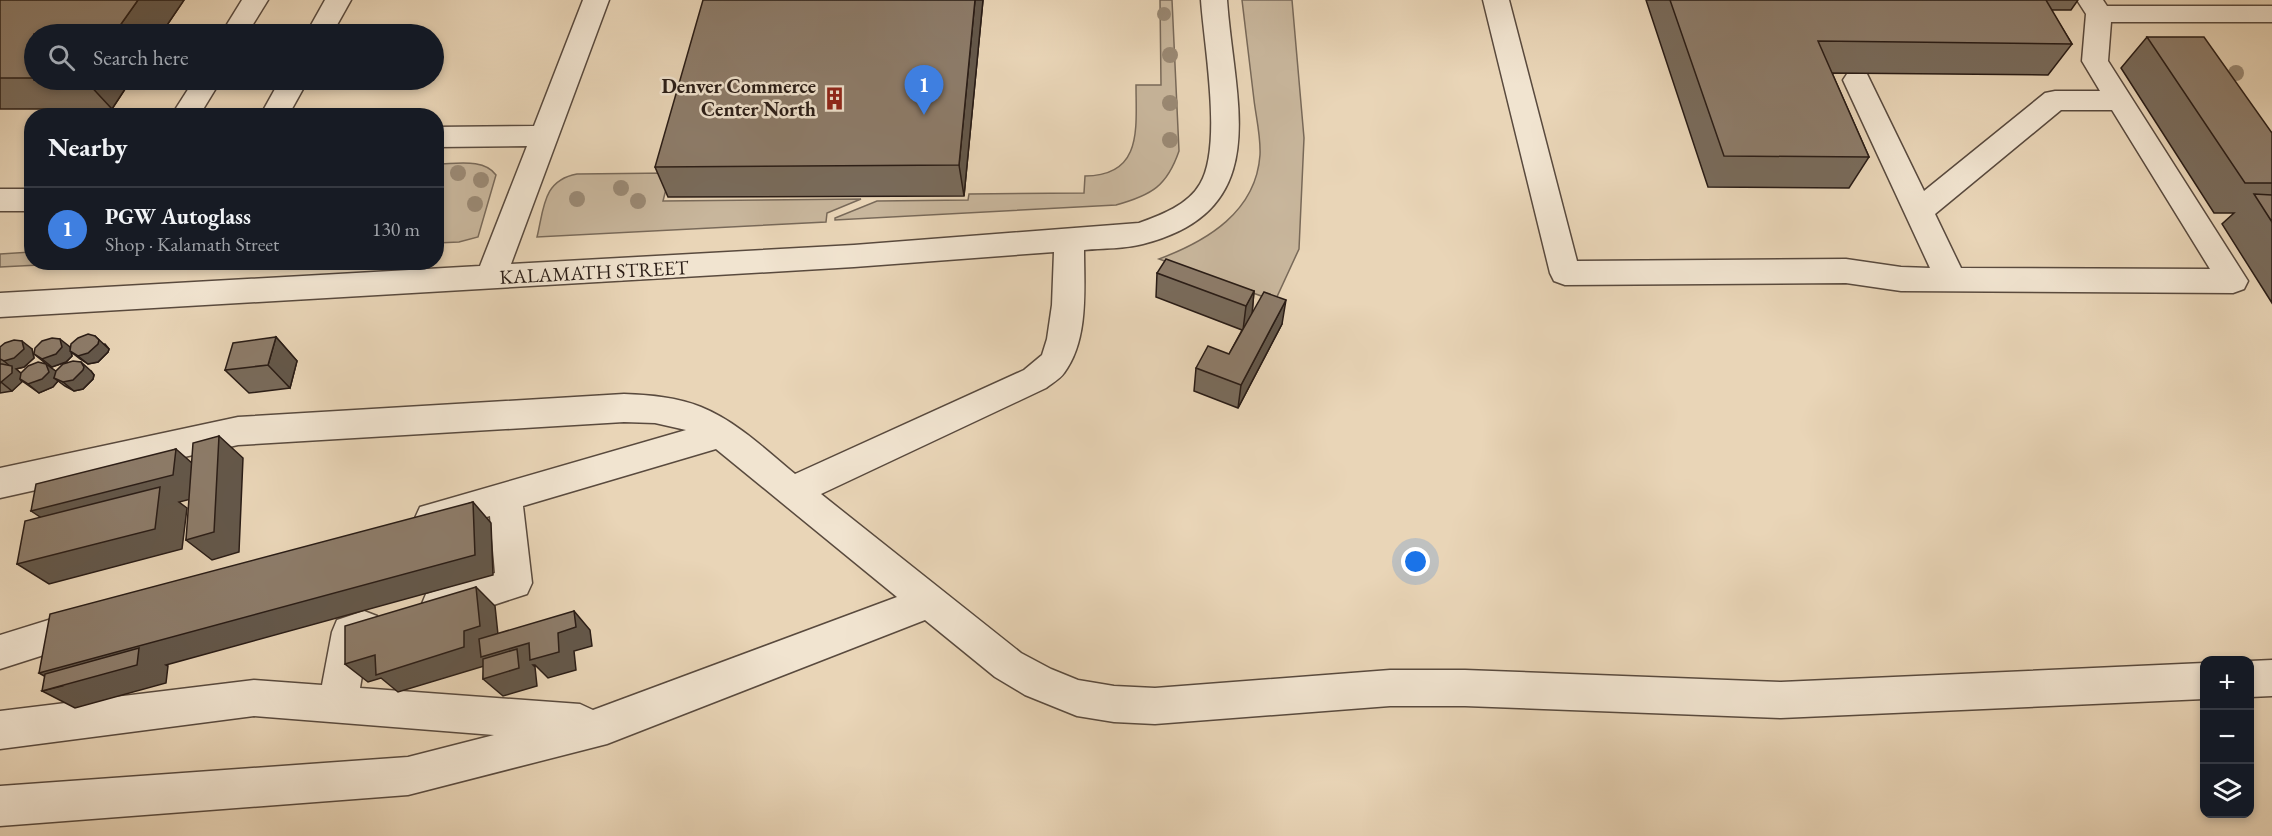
<!DOCTYPE html>
<html lang="en">
<head>
<meta charset="utf-8">
<style>
  :root { --surface:#171b24; --page:#20242c; --text:#f1f3f6; --muted:#9ea1a6; --line:#363941; --accent:#c59692 }
  body { margin:0; font-family:"EB Garamond",serif; background:var(--page); color:var(--text) }
  .controls { position:absolute; right:18px; bottom:18px; display:grid; overflow:hidden; border-radius:12px; box-shadow:0 3px 9px #0003 }
  .controls button { width:54px; height:54px; display:grid; place-items:center; padding:0; border:0; border-bottom:2px solid var(--line); background:var(--surface); color:var(--text); font:30px sans-serif }
  .you { position:absolute; left:1416px; top:562px; width:21px; height:21px; margin:-15px; border:4px solid #fff; border-radius:50%; background:#1a73e8; box-shadow:0 0 0 9px #1a73e833 }
  .badge { display:grid; place-items:center; width:39px; height:39px; border-radius:50%; background:var(--accent); color:#fff; font-size:20px; font-weight:700 }
  .pin { position:absolute; translate:-50% -50px; filter:drop-shadow(0 2px 3px #0008) }
  .pin::after { content:''; position:absolute; top:32px; width:21px; height:18px; background:inherit; clip-path:polygon(0 0,100% 0,50% 100%) }
  .list { margin:0; padding:0; list-style:none }
  h2 { display:flex; justify-content:space-between; align-items:center; height:78px; margin:0; padding:0 24px; font-size:26px }
  h2 small { font-size:20px; font-weight:400; color:var(--muted) }
  .list li { display:grid; grid-template-columns:39px 1fr auto; gap:18px; align-items:center; box-sizing:border-box; height:84px; padding:0 24px; border-top:2px solid var(--line) }
  .list b { display:block; font-size:22px; white-space:nowrap }
  .list p { margin:0; font-size:20px; white-space:nowrap; color:var(--muted) }
  .list em { font-size:20px; font-style:normal; color:var(--muted) }
  .icon { flex:none; width:33px; height:33px; fill:none; stroke:currentColor; stroke-width:2; stroke-linecap:round; stroke-linejoin:round }
  .map { position:relative; flex:none; width:2272px; height:836px; overflow:hidden }
  .search { position:absolute; background:var(--surface); box-shadow:0 3px 9px #0003; left:24px; top:24px; width:420px; height:66px; display:flex; align-items:center; gap:15px; box-sizing:border-box; padding:0 21px; border-radius:33px; color:var(--muted); font-size:22px }
  .panel { position:absolute; background:var(--surface); box-shadow:0 3px 9px #0003; left:24px; top:108px; width:420px; height:162px; border-radius:24px }
  .map>svg:first-child { display:block }
  .green { fill:#c8b69c; stroke:#786959; stroke-width:1.5 }
  .lines { fill:none; stroke-linecap:round; stroke-linejoin:round }
  .minor-casing { stroke:#594a3e; stroke-width:3 }
  .minor { fill:#f1e4d0; fill-rule:evenodd }
  .tree { fill:#9a8974 }
  .wall { fill:#796b5b; stroke:#291c16; stroke-width:1.5 }
  .shaded-wall { fill:#63574a; stroke:#291c16; stroke-width:1.5 }
  .building { fill:#8d7c6a; stroke:#291c16; stroke-width:1.5 }
  .labels { text-anchor:middle; stroke-width:5; stroke-linejoin:round; paint-order:stroke }
  .poi-label { font-size:20px; font-weight:bold; fill:#291c16; stroke:#f1e4d0; text-anchor:end }
  .street-label { font-size:20px; fill:#291c16; stroke:#f1e4d0 }
</style>
</head>
<body>
<div class="map">
<svg width="2272" height="836" viewBox="0 0 2272 836">
  <rect width="100%" height="100%" fill="#e9d5b7"/>
  <filter id="stains"><feTurbulence type="fractalNoise" baseFrequency=".00333" numOctaves="4"/><feColorMatrix values="0 0 0 0 .2 0 0 0 0 .09 0 0 0 0 .02 0 0 0 .5 -.17"/></filter>
  <radialGradient id="worn" r=".72"><stop offset=".6" stop-color="#630" stop-opacity="0"/><stop offset="1" stop-color="#630" stop-opacity=".3"/></radialGradient>
  <g class="green">
    <path d="M 1160,0 L 1172,0 L 1179,151 C 1167,186 1152,195 1116,205 L 835,220 L 835,218 L 877,201 L 968,200 L 969,194 L 1084,193 L 1085,176 C 1143,176 1136,128 1136,85 L 1161,85 Z"/>
    <path d="M 1242,0 L 1292,0 L 1304,138 L 1299,249 L 1275,301 L 1159,259 C 1207,241 1256,212 1260,155 C 1261,137 1256,117 1254,100 C 1250,67 1246,33 1242,0 Z"/>
    <path d="M 437,164 C 456,164 484,158 496,175 L 478,237 L 459,242 L 437,243 Z"/>
    <path d="M 670,173 L 663,201 L 861,199 L 827,213 L 826,222 L 537,237 C 544,208 543,180 577,174 Z"/>
    <polygon points="31,252 32,262 78,263 0,267 0,254"/>
  </g>
  <g class="lines">
    <defs>
      <g id="minor">
        <polygon points="242,0 268,0 247,34 221,34"/>
        <polygon points="325,0 351,0 332,34 306,34"/>
        <path d="M 583,0 L 609,0 L 511,264 L 854,245 L 1139,223 C 1161,215 1188,205 1200,184 C 1223,146 1204,45 1201,0 L 1227,0 C 1234,102 1276,210 1143,244 C 1125,249 1103,248 1084,250 C 1084,288 1089,340 1064,373 C 1060,379 1052,383 1046,388 L 821,494 L 1021,653 L 1051,669 L 1078,680 L 1114,686 L 1155,688 L 1390,670 L 1465,670 L 1781,682 L 2204,663 L 2204,699 L 1781,718 L 1465,706 L 1390,706 L 1155,724 L 1114,722 L 1077,716 L 1025,695 L 995,677 L 925,620 L 607,744 L 408,795 L 0,826 L 0,786 L 408,757 L 494,735 L 254,716 L 0,749 L 0,711 L 254,680 L 322,685 L 332,632 L 337,620 L 364,611 L 377,616 L 382,628 L 377,640 L 367,644 L 360,688 L 580,704 L 593,710 L 897,597 L 716,449 L 523,506 L 532,583 L 527,594 L 439,623 L 426,618 L 421,606 L 426,594 L 495,573 L 490,516 L 432,533 L 420,529 L 415,518 L 420,507 L 686,430 L 655,423 L 624,422 L 238,445 L 0,498 L 0,468 L 238,417 L 624,394 C 650,395 677,397 701,407 C 736,421 766,450 795,474 L 1024,370 L 1042,355 L 1047,339 L 1052,305 L 1054,252 L 854,267 L 0,317 L 0,293 L 480,266 L 527,146 L 436,147 L 436,127 L 534,126 Z"/>
        <path d="M 1483,0 L 1509,0 L 1577,261 L 1846,259 L 1901,267 L 1930,268 L 1843,80 L 1847,74 L 1857,71 L 1867,74 L 1924,191 L 2045,93 L 2055,91 L 2100,91 L 2082,61 L 2086,14 L 2077,0 L 2103,0 L 2107,6 L 2272,6 L 2272,22 L 2111,22 L 2108,61 L 2248,281 L 2244,289 L 2233,293 L 1901,291 L 1846,283 L 1565,285 L 1554,281 L 1550,273 ZM 2061,110 L 2112,110 L 2210,269 L 1961,268 L 1935,214 Z"/>
        <polygon points="194,80 221,80 199,116 171,116"/>
        <polygon points="280,80 308,80 288,116 260,116"/>
        <rect x="0" y="189" width="32" height="22"/>
        <polygon points="87,608 100,613 105,625 100,637 0,669 0,635"/>
        <polygon points="2272,660 2272,696 2250,697 2250,661"/>
      </g>
    </defs>
    <use href="#minor" class="minor-casing"/>
    <use href="#minor" class="minor"/>
  </g>
  <g class="tree">
    <circle cx="1164" cy="14" r="7"/>
    <circle cx="1170" cy="55" r="8"/>
    <circle cx="2236" cy="73" r="8"/>
    <circle cx="1170" cy="103" r="8"/>
    <circle cx="1170" cy="140" r="8"/>
    <circle cx="458" cy="173" r="8"/>
    <circle cx="481" cy="180" r="8"/>
    <circle cx="621" cy="188" r="8"/>
    <circle cx="577" cy="199" r="8"/>
    <circle cx="638" cy="201" r="8"/>
    <circle cx="475" cy="204" r="8"/>
  </g>
  <g class="wall">
    <polygon points="0,0 184,0 161,34 34,34 34,80 131,80 112,109 0,109"/>
    <polygon points="983,0 964,196 668,197 655,167"/>
    <polygon points="1646,0 2078,0 2071,10 2051,10 2072,44 2048,75 1832,73 1869,157 1849,188 1708,187"/>
    <polygon points="2147,37 2272,133 2272,303 2222,224 2234,213 2214,213 2121,68"/>
    <polygon points="1157,273 1254,291 1252,313 1282,324 1238,408 1194,391 1196,368 1229,354 1242,330 1156,297"/>
    <polygon points="276,337 297,361 290,388 249,393 225,370"/>
    <polygon points="105,344 109,349 108,352 98,362 88,364 80,359 71,352 72,356 66,362 52,367 48,365 56,372 91,371 94,375 93,379 83,389 74,391 65,386 58,381 53,387 39,393 22,381 12,391 0,393 0,347 32,349 34,358 24,367 16,369 21,373 45,363 34,354 70,347 70,348"/>
  </g>
  <g class="shaded-wall">
    <polygon points="138,0 184,0 161,34 114,34"/>
    <polygon points="975,0 983,0 964,196 959,165"/>
    <polygon points="85,80 131,80 112,109"/>
    <polygon points="1254,291 1252,315 1243,330 1246,306"/>
    <polygon points="1286,300 1282,324 1238,408 1241,385"/>
    <polygon points="95,336 109,349 108,352 98,362 88,364 78,356"/>
    <polygon points="276,337 297,361 290,388 268,365"/>
    <polygon points="60,339 70,347 72,356 66,362 52,367 42,359"/>
    <polygon points="22,341 32,349 34,358 24,367 16,369 23,375 20,379 22,382 12,391 1,382 12,368 4,361"/>
    <polygon points="81,362 91,371 94,375 93,379 83,389 74,391 63,382"/>
    <polygon points="46,364 57,372 54,378 58,381 53,387 39,393 28,384"/>
    <polygon points="219,436 243,458 239,552 212,560 186,540"/>
    <polygon points="176,449 201,471 199,497 179,502 187,508 182,549 49,584 17,564 61,531 31,511"/>
    <polygon points="473,502 491,523 493,575 166,665 168,666 166,683 75,708 42,691 62,686 39,673"/>
    <polygon points="476,587 495,606 499,644 558,633 574,611 590,630 592,646 574,651 576,670 548,678 535,665 533,665 535,667 537,686 503,696 483,679 484,666 398,692 381,678 368,682 345,664"/>
  </g>
  <g class="building">
    <polygon points="0,0 138,0 114,34 34,34 34,78 0,78"/>
    <polygon points="703,0 975,0 959,165 655,167"/>
    <polygon points="1670,0 2046,0 2072,44 1818,41 1869,157 1724,156"/>
    <polygon points="2147,37 2204,37 2272,133 2272,183 2245,183"/>
    <polygon points="2254,194 2272,195 2272,222"/>
    <polygon points="1166,259 1254,291 1246,306 1157,273"/>
    <polygon points="1264,292 1286,300 1241,385 1196,368 1208,346 1229,354"/>
    <polygon points="88,334 95,336 99,340 98,344 88,353 78,356 70,351 71,344 78,338"/>
    <polygon points="276,337 268,365 225,370 233,343"/>
    <polygon points="52,338 60,339 62,347 56,354 42,359 34,354 35,348 42,341"/>
    <polygon points="14,340 22,341 24,349 14,358 4,361 0,359 0,347 5,343"/>
    <polygon points="73,361 81,362 84,367 83,370 73,380 63,382 54,378 56,371 63,364"/>
    <polygon points="38,362 46,364 49,372 42,379 28,384 20,379 21,373 28,366"/>
    <polygon points="0,364 2,364 12,366 12,373 0,383"/>
    <polygon points="219,436 214,532 186,540 193,443"/>
    <polygon points="176,449 173,475 31,511 36,484"/>
    <polygon points="160,487 155,529 17,564 25,521"/>
    <polygon points="473,502 475,555 39,673 50,614"/>
    <polygon points="476,587 480,626 464,631 464,647 376,675 375,655 345,664 345,626"/>
    <polygon points="574,611 576,627 558,633 559,652 530,660 529,643 481,657 479,639"/>
    <polygon points="139,648 137,665 42,691 45,674"/>
    <polygon points="517,649 519,668 483,679 483,659"/>
  </g>
  <defs>
    <symbol id="building-bare" viewBox="-9 -9 18 18"><path d="M-4-6H4V6H1V3H-1V6H-4ZM-2.5-4.3h1.7v1.8h-1.7ZM.8-4.3h1.7v1.8H.8ZM-2.5-1h1.7V.8h-1.7ZM.8-1h1.7V.8H.8Z" fill="#8f2418" stroke="#f1e4d0" stroke-width="2.5" paint-order="stroke"/></symbol>
  </defs>
  <g fill-rule="evenodd">
    <use href="#building-bare" x="818" y="82" width="33" height="33"/>
  </g>
  <g class="labels">
    <g class="poi-label">
      <text x="816" y="93">Denver Commerce<tspan x="816" dy="23">Center North</tspan></text>
    </g>
    <g class="street-label">
      <text transform="translate(594 272) rotate(-3)" y="7">KALAMATH STREET</text>
    </g>
  </g>
  <rect width="100%" height="100%" filter="url(#stains)"/>
  <rect width="100%" height="100%" fill="url(#worn)"/>
</svg>
<div class="controls">
<button>+</button>
<button>−</button>
<button><svg class="icon" aria-label="layers" viewBox="0 0 24 24"><path d="M12 4l9 5-9 5-9-5zM3 14l9 5 9-5"/></svg></button>
</div>
<div class="you"></div>
<div class="pin badge" style="left:924px;top:115px;background:#3f7fe0">1</div>
<div class="search"><svg class="icon" aria-label="search" viewBox="0 0 24 24"><circle cx="10" cy="10" r="6"/><path d="M15 15l6 6"/></svg>Search here</div>
<section class="panel">
<h2>Nearby<small></small></h2>
<ul class="list">
<li><span class="badge" style="background:#3f7fe0">1</span><div><b>PGW Autoglass</b><p>Shop · Kalamath Street</p></div><em>130 m</em></li>
</ul>
</section>
</div>
</body>
</html>
